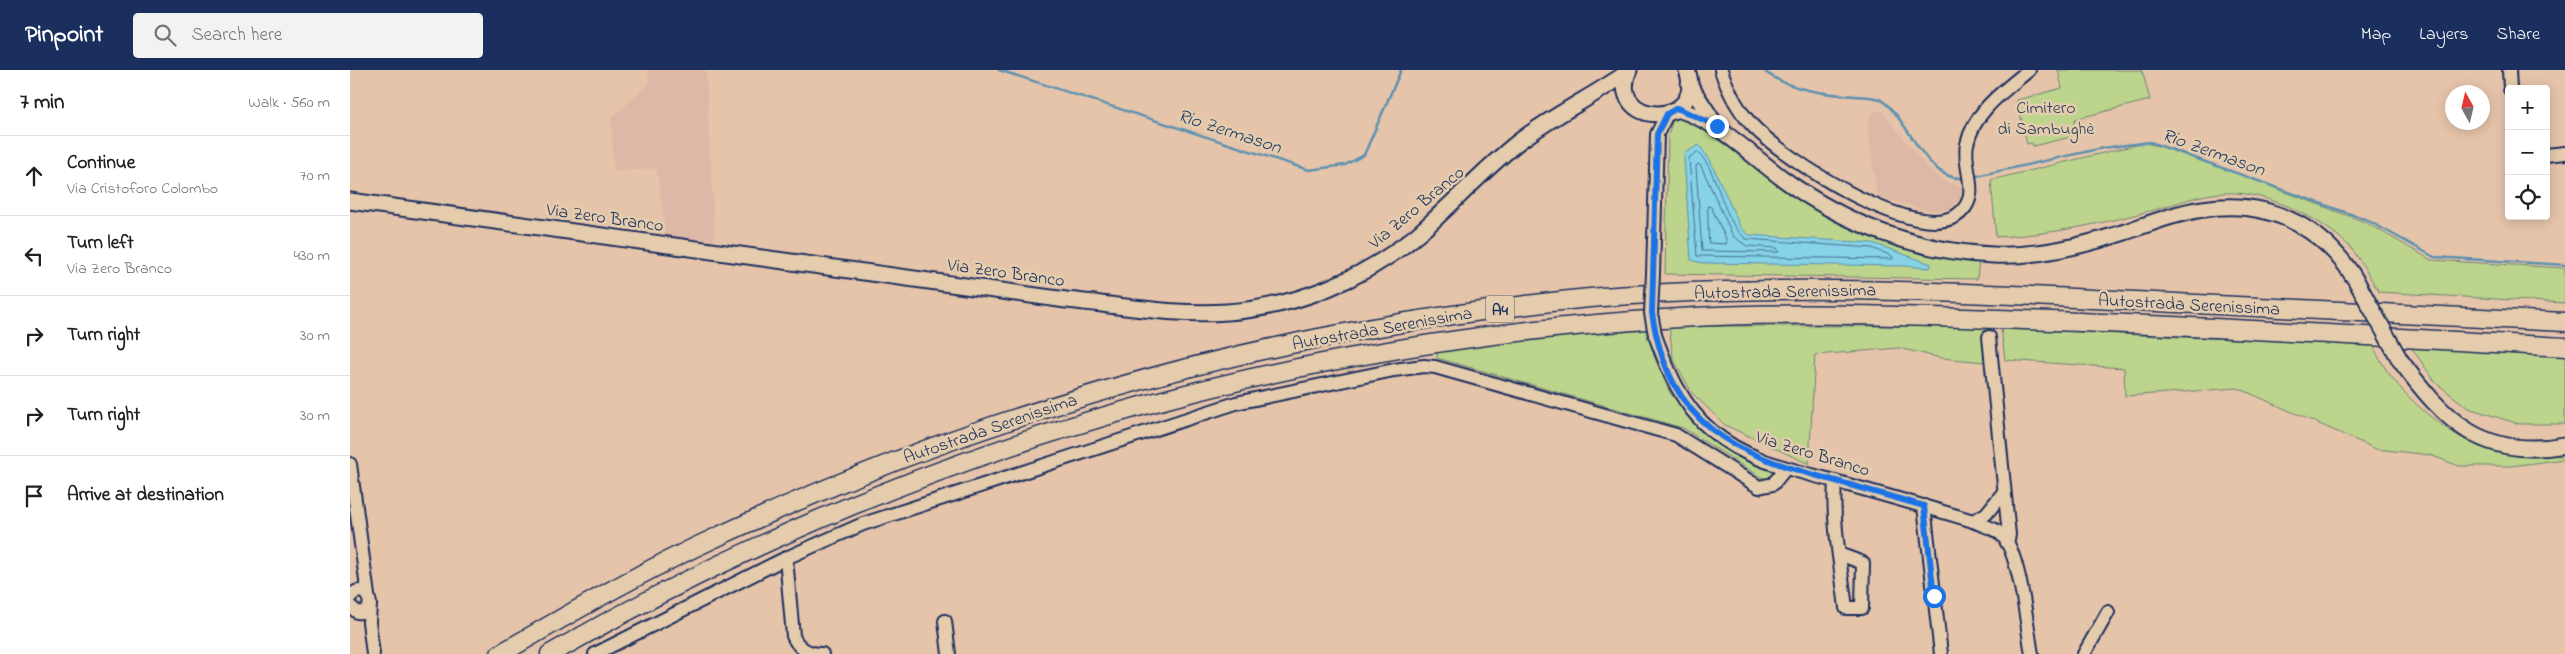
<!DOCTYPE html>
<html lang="en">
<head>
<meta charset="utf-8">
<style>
  :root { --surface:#fff; --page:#f2f2f2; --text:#202124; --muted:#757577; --line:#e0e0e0; --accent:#1b2f5e }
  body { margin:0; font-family:"Indie Flower",sans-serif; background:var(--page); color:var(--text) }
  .controls { position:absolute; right:15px; top:15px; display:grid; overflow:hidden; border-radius:5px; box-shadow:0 2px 12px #0003 }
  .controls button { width:45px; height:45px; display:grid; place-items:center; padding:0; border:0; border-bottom:1px solid var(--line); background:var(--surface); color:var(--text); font:25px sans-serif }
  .compass { position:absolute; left:2095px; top:15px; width:45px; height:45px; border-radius:50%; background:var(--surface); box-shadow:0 2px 12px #0003; rotate:352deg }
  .stop { position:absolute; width:15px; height:15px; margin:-11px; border:4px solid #1a73e8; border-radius:50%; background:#fff }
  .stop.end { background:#1a73e8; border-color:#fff; box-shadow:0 1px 5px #0008 }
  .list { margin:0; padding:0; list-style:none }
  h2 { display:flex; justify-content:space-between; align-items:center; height:65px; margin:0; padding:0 20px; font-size:21px }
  h2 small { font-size:16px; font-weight:400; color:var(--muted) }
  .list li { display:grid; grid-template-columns:32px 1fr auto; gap:15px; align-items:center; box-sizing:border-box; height:80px; padding:0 20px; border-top:1px solid var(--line) }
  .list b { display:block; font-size:19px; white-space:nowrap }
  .list p { margin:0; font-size:16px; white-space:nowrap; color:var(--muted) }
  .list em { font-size:16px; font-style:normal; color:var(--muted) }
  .icon { flex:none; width:28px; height:28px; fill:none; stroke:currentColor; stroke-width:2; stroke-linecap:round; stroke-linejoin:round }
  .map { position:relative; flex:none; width:2215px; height:584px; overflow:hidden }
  header { display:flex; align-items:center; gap:30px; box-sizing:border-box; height:70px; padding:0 25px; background:var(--accent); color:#fff }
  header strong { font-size:24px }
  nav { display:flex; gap:28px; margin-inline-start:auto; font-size:18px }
  .search { width:350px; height:45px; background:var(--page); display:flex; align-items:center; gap:12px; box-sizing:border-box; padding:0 18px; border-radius:5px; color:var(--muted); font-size:19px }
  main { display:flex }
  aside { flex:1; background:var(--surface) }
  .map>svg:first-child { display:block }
  .built { fill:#deb8a6 }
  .green { fill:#bcd48b; stroke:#6c8274 }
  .water { fill:#86d2e6; stroke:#5b91b0 }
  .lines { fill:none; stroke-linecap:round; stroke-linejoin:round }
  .shore { stroke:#467094; stroke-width:1 }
  .stream { stroke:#5b91b0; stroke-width:2.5 }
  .minor-casing { stroke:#1b2f5e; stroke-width:16 }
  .major-casing { stroke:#1b2f5e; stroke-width:19 }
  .highway-casing { stroke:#1b2f5e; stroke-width:21 }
  .minor { stroke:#e4ccac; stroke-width:12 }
  .major { stroke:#e4ccac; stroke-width:15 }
  .highway { stroke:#e4ccac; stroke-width:18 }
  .minor-bridge-casing { stroke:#1b2f5e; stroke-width:16; stroke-linecap:butt }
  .major-bridge-casing { stroke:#1b2f5e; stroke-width:19; stroke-linecap:butt }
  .minor-bridge { stroke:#e4ccac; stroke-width:12 }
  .major-bridge { stroke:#e4ccac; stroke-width:15 }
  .route { stroke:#1a73e8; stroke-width:6 }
  .labels { text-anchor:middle; stroke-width:5; stroke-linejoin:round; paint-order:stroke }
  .shield { fill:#e4ccac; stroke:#575e75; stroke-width:1 }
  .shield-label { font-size:16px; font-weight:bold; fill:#1b2f5e }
  .park-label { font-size:18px; fill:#2b4062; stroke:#e4ccac }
  .street-label { font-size:18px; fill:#1b2f5e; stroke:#e4ccac }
  .water-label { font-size:19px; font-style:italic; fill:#263f6c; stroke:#e4ccac }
</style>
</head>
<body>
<header>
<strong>Pinpoint</strong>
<div class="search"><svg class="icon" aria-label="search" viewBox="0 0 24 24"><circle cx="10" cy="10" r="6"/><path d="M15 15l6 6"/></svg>Search here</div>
<nav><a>Map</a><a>Layers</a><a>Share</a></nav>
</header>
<main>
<aside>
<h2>7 min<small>Walk · 560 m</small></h2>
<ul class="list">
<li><svg class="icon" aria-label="ahead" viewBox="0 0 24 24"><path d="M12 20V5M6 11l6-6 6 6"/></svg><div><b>Continue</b><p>Via Cristoforo Colombo</p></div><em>70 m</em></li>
<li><svg class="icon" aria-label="left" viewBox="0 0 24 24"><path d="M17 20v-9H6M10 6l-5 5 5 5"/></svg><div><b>Turn left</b><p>Via Zero Branco</p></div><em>430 m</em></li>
<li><svg class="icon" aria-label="right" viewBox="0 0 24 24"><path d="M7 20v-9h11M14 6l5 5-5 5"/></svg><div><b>Turn right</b></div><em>30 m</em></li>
<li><svg class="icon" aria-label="right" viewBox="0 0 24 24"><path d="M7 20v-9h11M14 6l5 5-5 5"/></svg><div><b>Turn right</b></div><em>30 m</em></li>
<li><svg class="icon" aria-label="arrive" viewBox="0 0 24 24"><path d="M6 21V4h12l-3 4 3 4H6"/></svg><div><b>Arrive at destination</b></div></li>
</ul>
</aside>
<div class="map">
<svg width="2215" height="584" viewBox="0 0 2215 584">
  <rect width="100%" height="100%" fill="#e6c4aa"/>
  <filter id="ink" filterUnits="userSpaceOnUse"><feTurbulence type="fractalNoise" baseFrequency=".02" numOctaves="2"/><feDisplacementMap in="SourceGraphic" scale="10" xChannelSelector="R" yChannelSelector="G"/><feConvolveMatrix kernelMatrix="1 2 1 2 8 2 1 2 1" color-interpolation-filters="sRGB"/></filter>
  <g filter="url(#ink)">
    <g class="built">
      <polygon points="298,0 356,0 365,176 316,169 307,99 264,101 261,48 299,14"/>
      <polygon points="1531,40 1581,102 1598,113 1616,117 1617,128 1605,139 1588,141 1576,140 1527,127 1518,59 1520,43"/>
    </g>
    <g class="green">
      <polygon points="1708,0 1792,0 1800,30 1725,49 1721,67 1683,76 1682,73 1677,74 1667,30 1712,18"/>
      <polygon points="1329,45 1343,46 1454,131 1629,190 1627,209 1315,204 1318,66 1322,52"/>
      <path d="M 1794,73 L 1823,79 L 1996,145 L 2017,153 L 2081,190 L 2215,198 L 2215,233 L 2029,222 C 2020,208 2011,190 2000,177 C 1972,148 1915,120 1873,123 C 1849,124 1830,133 1807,139 C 1755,153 1700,165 1646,167 L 1641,110 Z"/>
      <polygon points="1319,256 1635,256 1635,292 1591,288 1549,278 1465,285 1459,394 1375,355 1342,323 1323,288"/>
      <polygon points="1296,257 1304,286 1320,323 1334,340 1368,372 1429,399 1424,407 1416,409 1409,406 1333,358 1087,288 1087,279"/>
      <path d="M 1651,258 L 1851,268 L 2022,272 C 2037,317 2101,372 2147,382 C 2168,387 2193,385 2215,386 L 2215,389 L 2161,396 L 2109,396 L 2080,385 L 2026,379 L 1888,318 L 1775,326 L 1774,298 L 1655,290 Z"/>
      <polygon points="2059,274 2215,284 2215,354 2169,354 2118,338 2086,313"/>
    </g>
    <polygon class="water" points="1349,75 1360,90 1391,158 1399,165 1523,173 1581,194 1580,198 1556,196 1352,193 1341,190 1334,87 1335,83"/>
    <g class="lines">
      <g class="shore">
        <path d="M 1348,82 C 1371,105 1370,148 1396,169 L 1522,178 L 1542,186 L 1543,189 L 1347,186 L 1339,88 Z"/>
        <polygon points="1348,94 1351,96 1383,166 1397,176 1427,178 1429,182 1352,181 1346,97"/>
        <polygon points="1358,136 1361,137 1377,171 1376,174 1359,173"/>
      </g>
      <g class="stream">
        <polyline points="649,0 959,100 995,95 1014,85 1051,0"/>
        <path d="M 1413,0 C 1437,20 1475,24 1505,26 C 1512,27 1525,26 1531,30 C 1560,49 1575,113 1615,108"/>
        <polyline points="1622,107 1753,78 1800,72 2017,150 2084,187 2215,195"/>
      </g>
      <defs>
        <g id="minor">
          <path d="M 1371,0 C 1378,21 1387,39 1402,55 C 1431,87 1573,180 1611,142 C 1631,123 1612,98 1617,74 C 1625,40 1654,21 1679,0"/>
          <polyline points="2159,0 2160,19"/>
          <polyline points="2196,85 2215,83"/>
          <polyline points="1303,204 1307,64 1317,44"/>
          <path d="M 1305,265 C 1318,301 1332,336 1362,361 C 1399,393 1450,401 1495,414 C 1538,426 1581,438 1623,451 C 1631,455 1645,458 1651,464 C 1670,481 1677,558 1682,584"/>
          <polyline points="1639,267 1659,465 1657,473"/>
          <polyline points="0,394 18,525"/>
          <path d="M 1485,411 C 1482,453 1491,496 1496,538 L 1512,538 L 1513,493 L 1489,484"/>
          <polyline points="1574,436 1591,584"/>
          <polyline points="1623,451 1636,444 1653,423"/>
          <path d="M 436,488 L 443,566 C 448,578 458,584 472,584"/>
          <path d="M 0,527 C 16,507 31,545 7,542 L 0,536"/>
          <polyline points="20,534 19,552 23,584"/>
          <polyline points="595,551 599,584"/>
          <polyline points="245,584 436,488 513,454 886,333 1044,300 1074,296 1085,297 1326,365 1409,417 1423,414 1436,398"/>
          <polyline points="1734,584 1758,542"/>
        </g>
        <g id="major">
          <path d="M 1279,0 C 1255,57 1358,60 1337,0"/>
          <polyline points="1339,14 1363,51"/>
          <path d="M 1327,39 C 1368,51 1398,83 1432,108 C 1493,153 1567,182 1643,185 C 1688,187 1733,176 1775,162 C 1801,153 1826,143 1853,139 C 1924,128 1982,161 2014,225"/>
          <path d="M 0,131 L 716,230 C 768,235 824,246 877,242 C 946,237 1014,209 1067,165 C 1101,136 1132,101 1167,73 C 1202,46 1242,27 1278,2"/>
          <path d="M 2050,290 C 2095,351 2132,390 2215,375"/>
        </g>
        <g id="highway">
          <path d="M 150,584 C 221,543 292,501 367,467 C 601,358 847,282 1103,245 C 1152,238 1202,231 1252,227 C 1423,214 1594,221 1765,230 C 1915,237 2065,245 2215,252"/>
          <path d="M 200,584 C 550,383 926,271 1329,248 C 1444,241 1559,246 1673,250 C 1854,256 2034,267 2215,277"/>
        </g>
      </defs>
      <use href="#minor" class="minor-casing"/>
      <use href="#major" class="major-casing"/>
      <use href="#highway" class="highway-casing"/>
      <use href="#minor" class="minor"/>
      <use href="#major" class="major"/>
      <use href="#highway" class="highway"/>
      <defs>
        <polyline id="minor-bridge" points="1303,204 1301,243 1305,265"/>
        <polyline id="major-bridge" points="2014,225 2050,290"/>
      </defs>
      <use href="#minor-bridge" class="minor-bridge-casing"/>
      <use href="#major-bridge" class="major-bridge-casing"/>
      <use href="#minor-bridge" class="minor-bridge"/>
      <use href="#major-bridge" class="major-bridge"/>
    </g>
  </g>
  <g class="lines" filter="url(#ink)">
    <path class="route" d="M 1367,56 L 1327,38 L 1317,44 L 1307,64 L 1302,243 C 1320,358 1384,384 1486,411 C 1515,419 1545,428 1574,436 L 1584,526"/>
  </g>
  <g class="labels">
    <rect class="shield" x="1136" y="225.5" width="28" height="27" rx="4"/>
    <g class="shield-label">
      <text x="1150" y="245">A4</text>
    </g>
    <g class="park-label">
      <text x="1696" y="43">Cimitero<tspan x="1696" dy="21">di Sambughè</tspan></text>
    </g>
    <g class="street-label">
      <text transform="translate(1066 137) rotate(-40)" y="6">Via Zero Branco</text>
      <text transform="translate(255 147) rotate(8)" y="6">Via Zero Branco</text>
      <text transform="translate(656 202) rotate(8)" y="6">Via Zero Branco</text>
      <text transform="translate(1435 221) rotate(-1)" y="6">Autostrada Serenissima</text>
      <text transform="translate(1839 234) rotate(3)" y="6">Autostrada Serenissima</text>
      <text transform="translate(1032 258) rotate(-10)" y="6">Autostrada Serenissima</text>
      <text transform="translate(640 358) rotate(-19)" y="6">Autostrada Serenissima</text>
      <text transform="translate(1463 383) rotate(17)" y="6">Via Zero Branco</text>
    </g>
    <g class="water-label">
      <text transform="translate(880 60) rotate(18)" y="7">Rio Zermason</text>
      <text transform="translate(1864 81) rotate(20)" y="7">Rio Zermason</text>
    </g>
  </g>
</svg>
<div class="controls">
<button>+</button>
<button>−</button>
<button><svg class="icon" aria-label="locate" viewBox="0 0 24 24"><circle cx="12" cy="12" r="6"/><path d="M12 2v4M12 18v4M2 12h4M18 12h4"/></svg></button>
</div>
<svg class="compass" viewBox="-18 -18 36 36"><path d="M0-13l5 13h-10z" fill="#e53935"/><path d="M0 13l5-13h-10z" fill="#757577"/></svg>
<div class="stop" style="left:1584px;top:526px"></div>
<div class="stop end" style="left:1367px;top:56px"></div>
</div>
</main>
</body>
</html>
